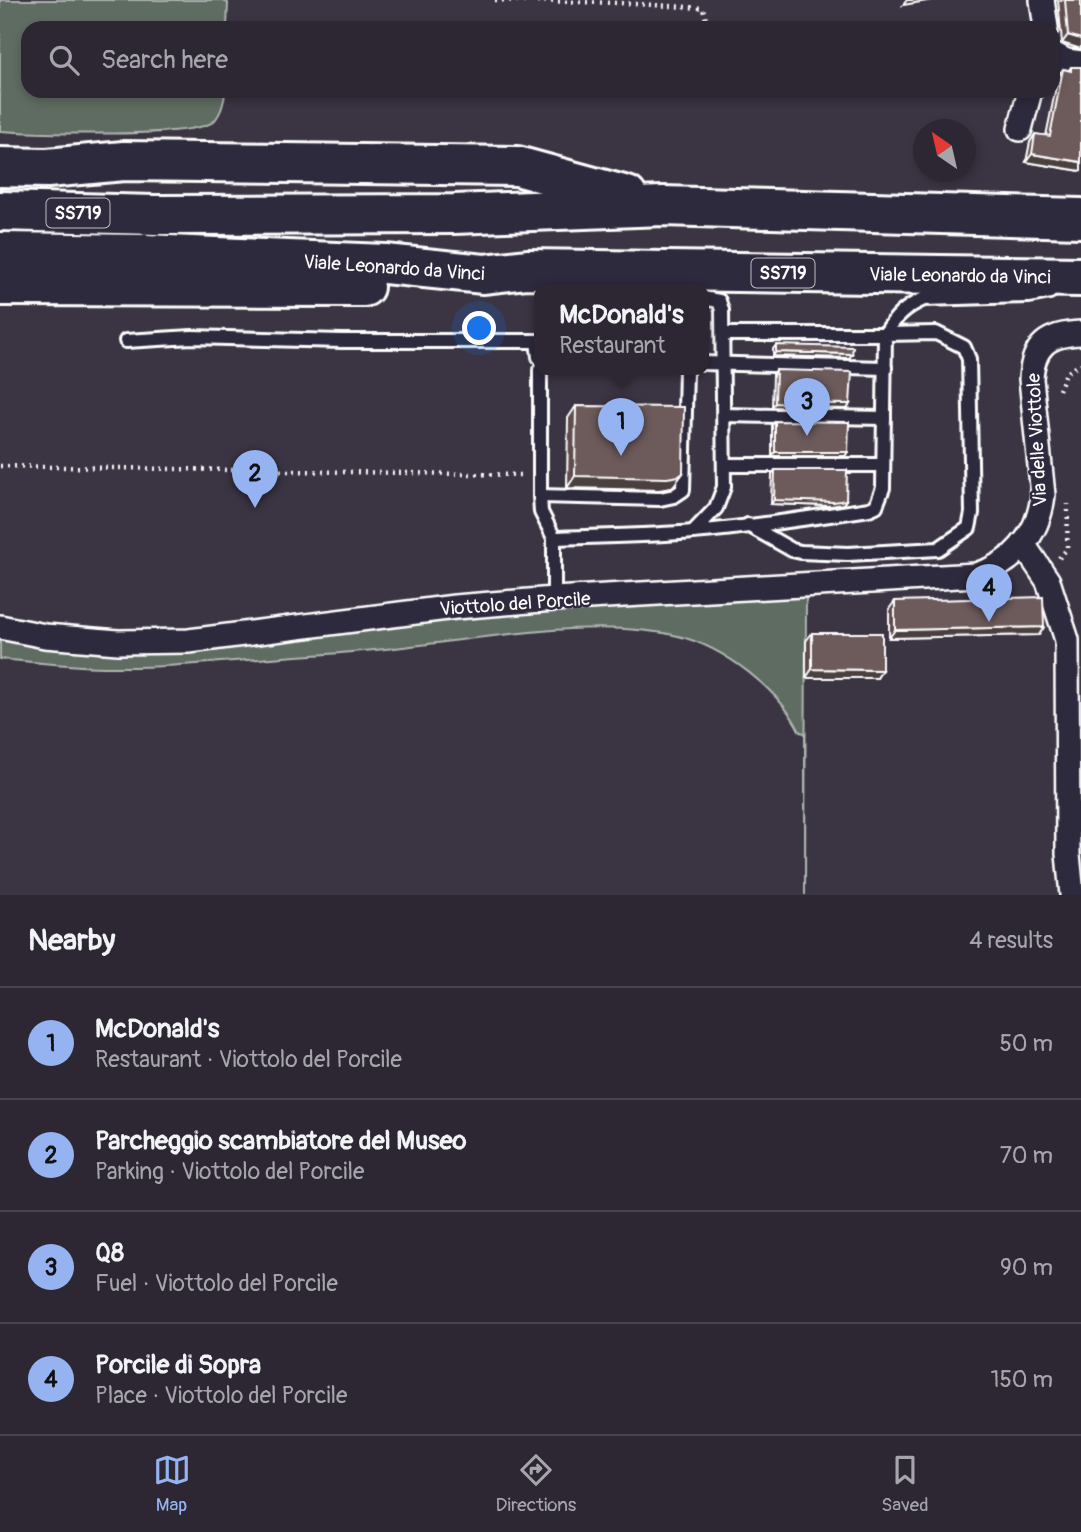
<!DOCTYPE html>
<html lang="en">
<head>
<meta charset="utf-8">
<style>
  :root { --surface:#2c2732; --page:#38333e; --text:#f1f3f6; --muted:#a6a5ac; --line:#48444d; --accent:#95b2f1 }
  body { margin:0; font-family:Pangolin,sans-serif; background:var(--page); color:var(--text) }
  .compass { position:absolute; left:913px; top:119px; width:63px; height:63px; border-radius:50%; background:var(--surface); box-shadow:0 4px 10px #0003; rotate:326deg }
  .you { position:absolute; left:480px; top:329px; width:24px; height:24px; margin:-18px; border:5px solid #fff; border-radius:50%; background:#1a73e8; box-shadow:0 0 0 10px #1a73e833 }
  .badge { display:grid; place-items:center; width:46px; height:46px; border-radius:50%; background:var(--accent); color:#111; font-size:23px; font-weight:700 }
  .pin { position:absolute; translate:-50% -58px; filter:drop-shadow(0 2px 4px #0008) }
  .pin::after { content:''; position:absolute; top:37px; width:24px; height:21px; background:inherit; clip-path:polygon(0 0,100% 0,50% 100%) }
  .popup { position:absolute; left:534px; top:284px; width:175px; height:91px; box-sizing:border-box; display:grid; place-content:center; border-radius:14px; background:var(--surface); filter:drop-shadow(0 2px 5px #0005); font-size:23px; white-space:nowrap; color:var(--muted) }
  .popup b { font-size:26px; color:var(--text) }
  .popup::after { content:''; position:absolute; left:50%; top:100%; margin-left:-14px; border:14px solid transparent; border-top-color:var(--surface) }
  .list { margin:0; padding:0; list-style:none }
  h2 { display:flex; justify-content:space-between; align-items:center; height:91px; margin:0; padding:0 28px; font-size:30px }
  h2 small { font-size:23px; font-weight:400; color:var(--muted) }
  .list li { display:grid; grid-template-columns:46px 1fr auto; gap:21px; align-items:center; box-sizing:border-box; height:112px; padding:0 28px; border-top:2px solid var(--line) }
  .list b { display:block; font-size:26px; white-space:nowrap }
  .list p { margin:0; font-size:23px; white-space:nowrap; color:var(--muted) }
  .list em { font-size:23px; font-style:normal; color:var(--muted) }
  .icon { flex:none; width:38px; height:38px; fill:none; stroke:currentColor; stroke-width:2; stroke-linecap:round; stroke-linejoin:round }
  .map { position:relative; flex:none; width:1081px; height:895px; overflow:hidden }
  .search { position:absolute; background:var(--surface); box-shadow:0 4px 10px #0003; left:21px; right:21px; top:21px; height:77px; display:flex; align-items:center; gap:18px; box-sizing:border-box; padding:0 24px; border-radius:21px; color:var(--muted); font-size:26px }
  .sheet { height:539px; background:var(--surface) }
  nav { display:flex; justify-content:space-around; align-items:center; box-sizing:border-box; height:98px; border-top:2px solid var(--line); background:var(--surface); font-size:19px; color:var(--muted) }
  nav a { display:grid; justify-items:center; gap:4px }
  nav .on { color:var(--accent) }
  .map>svg:first-child { display:block }
  .green { fill:#5e6c62; stroke:#aeb6b0; stroke-width:2 }
  .lines { fill:none; stroke-linecap:round; stroke-linejoin:round }
  .lane-casing { stroke:#fff; stroke-width:18 }
  .street-casing { stroke:#fff; stroke-width:28 }
  .highway-casing { stroke:#fff; stroke-width:44 }
  .path { stroke:#fff; stroke-width:4.5; stroke-dasharray:2 5; stroke-linecap:butt }
  .lane { stroke:#2f2a3d; stroke-width:12 }
  .street { stroke:#2f2a3d; stroke-width:23 }
  .highway { stroke:#2f2a3d; stroke-width:38 }
  .wall { fill:#5e4d4d; stroke:#fff; stroke-width:2 }
  .shaded-wall { fill:#4c3f3f; stroke:#fff; stroke-width:2 }
  .building { fill:#6d5a5a; stroke:#fff; stroke-width:2 }
  .labels { text-anchor:middle; stroke-width:5; stroke-linejoin:round; paint-order:stroke }
  .shield { fill:#2f2a3d; stroke:#c1bfc5; stroke-width:2 }
  .shield-label { font-size:18px; font-weight:bold; fill:#fff }
  .street-label { font-size:19px; fill:#fff; stroke:#2f2a3d }
</style>
</head>
<body>
<div class="map">
<svg width="1081" height="895" viewBox="0 0 1081 895">
  <rect width="100%" height="100%" fill="#3b3443"/>
  <filter id="ink" filterUnits="userSpaceOnUse"><feTurbulence type="fractalNoise" baseFrequency=".0143" numOctaves="2"/><feDisplacementMap in="SourceGraphic" scale="14" xChannelSelector="R" yChannelSelector="G"/><feConvolveMatrix kernelMatrix="1 2 1 2 8 2 1 2 1" color-interpolation-filters="sRGB"/></filter>
  <g filter="url(#ink)">
    <g class="green">
      <path d="M 0,0 L 220,0 L 228,3 L 227,28 L 28,28 L 28,91 L 225,91 C 225,100 221,114 214,121 C 196,139 32,133 0,131 Z"/>
      <path d="M 806,594 L 805,895 L 805,733 L 800,732 C 780,690 724,647 678,636 C 594,617 488,638 403,647 C 355,653 307,655 260,659 C 210,663 161,668 111,667 C 74,667 37,662 0,659 L 0,640 L 42,643 L 513,610 Z"/>
    </g>
    <g class="lines">
      <defs>
        <g id="lane">
          <path d="M 724,334 L 885,334 C 895,317 905,307 924,299 L 1029,296 L 1050,292"/>
          <polyline points="126,341 192,337 342,341 537,341 539,357"/>
          <polyline points="703,363 885,368"/>
          <polyline points="540,370 540,496 541,512 554,538 554,599"/>
          <polyline points="724,415 884,418"/>
          <polyline points="724,465 883,465"/>
          <polyline points="540,496 660,499 674,496 683,490 686,370"/>
          <polyline points="693,532 716,508 724,487 722,310 719,301 703,298"/>
          <path d="M 554,538 C 600,536 647,536 693,532 C 752,527 811,518 869,509 L 876,506 L 883,488 L 885,334 L 936,333 L 964,347 L 969,359 L 972,513 L 969,528 L 938,549 L 848,554 L 801,552 L 792,550 L 748,525"/>
        </g>
        <g id="street">
          <polyline points="1042,0 1046,28"/>
          <polyline points="1053,54 1066,61 1081,63"/>
          <polyline points="1020,129 1030,91"/>
          <polyline points="1023,544 1048,581 1067,640 1068,854 1072,895"/>
          <path d="M 0,627 L 45,636 L 118,642 L 189,641 L 455,607 L 554,599 L 976,575 C 1013,564 1039,535 1043,495 L 1031,379 C 1033,345 1048,334 1081,333"/>
        </g>
        <g id="highway">
          <polyline points="0,167 47,168 124,161 517,166 627,196"/>
          <polyline points="0,211 155,215 454,214 663,206 1081,218"/>
          <polyline points="0,252 145,254 385,264 484,274 527,269 1081,277"/>
          <polyline points="0,286 364,287"/>
        </g>
      </defs>
      <use href="#lane" class="lane-casing"/>
      <use href="#street" class="street-casing"/>
      <use href="#highway" class="highway-casing"/>
      <g class="path">
        <polyline points="495,0 620,3 703,8 708,28"/>
        <polyline points="1059,390 1066,373 1081,364"/>
        <polyline points="0,466 524,475"/>
        <polyline points="1059,558 1067,549 1068,504"/>
      </g>
      <use href="#lane" class="lane"/>
      <use href="#street" class="street"/>
      <use href="#highway" class="highway"/>
    </g>
    <g class="wall">
      <polygon points="1058,0 1081,0 1081,49 1062,43"/>
      <polygon points="1071,67 1081,67 1081,171 1026,162 1030,142 1035,134 1046,136 1058,77 1063,69 1069,70"/>
      <polygon points="776,345 852,354 849,358 773,356 773,349"/>
      <polygon points="776,370 850,404 847,409 772,407 773,374"/>
      <polygon points="576,406 683,473 674,485 671,488 659,490 567,488 568,418"/>
      <polygon points="775,421 845,456 772,456 772,425"/>
      <polygon points="775,470 846,500 843,504 831,506 771,504 772,474"/>
      <polygon points="895,601 1044,627 1039,635 889,638 889,609"/>
      <polygon points="812,633 882,670 877,678 806,678 806,641"/>
    </g>
    <g class="shaded-wall">
      <polygon points="907,0 933,0 903,5"/>
      <polygon points="1068,35 1081,39 1081,49 1062,43"/>
      <polygon points="1032,154 1081,162 1081,171 1026,162"/>
      <polygon points="776,352 852,354 849,358 773,356"/>
      <polygon points="775,403 850,404 847,409 772,407"/>
      <polygon points="775,452 848,452 845,456 772,456"/>
      <polygon points="683,473 674,485 671,488 659,490 567,488 575,476"/>
      <polygon points="774,500 846,500 843,504 831,506 771,504"/>
      <polygon points="1044,627 1039,635 889,638 895,630"/>
      <polygon points="812,669 882,670 877,678 806,678"/>
    </g>
    <g class="building">
      <polygon points="1065,0 1081,0 1081,39 1068,35"/>
      <polygon points="1071,67 1081,67 1081,162 1032,154 1035,134 1050,136 1063,69 1071,71"/>
      <polygon points="776,345 853,347 852,354 776,352"/>
      <polygon points="776,370 852,372 850,404 775,403"/>
      <polygon points="576,406 684,407 683,473 679,476 667,478 575,476"/>
      <polygon points="775,421 849,422 848,452 775,452"/>
      <polygon points="775,470 847,470 846,500 834,502 774,500"/>
      <polygon points="1043,597 1044,627 895,630 895,601"/>
      <polygon points="812,633 882,633 882,670 812,669"/>
    </g>
  </g>
  <g class="labels">
    <g class="shield">
      <rect x="46.5" y="198.5" width="63" height="29" rx="5"/>
      <rect x="751.5" y="258.5" width="63" height="29" rx="5"/>
    </g>
    <g class="shield-label">
      <text x="78" y="219">SS719</text>
      <text x="783" y="279">SS719</text>
    </g>
    <g class="street-label">
      <text transform="translate(394 267) rotate(4)" y="7">Viale Leonardo da Vinci</text>
      <text transform="translate(960 275) rotate(1)" y="7">Viale Leonardo da Vinci</text>
      <text transform="translate(1036 440) rotate(-93)" y="7">Via delle Viottole</text>
      <text transform="translate(515 603) rotate(-4)" y="7">Viottolo del Porcile</text>
    </g>
  </g>
</svg>
<svg class="compass" viewBox="-18 -18 36 36"><path d="M0-13l5 13h-10z" fill="#e53935"/><path d="M0 13l5-13h-10z" fill="#a6a5ac"/></svg>
<div class="you"></div>
<div class="pin badge" style="left:621px;top:456px">1</div>
<div class="popup"><b>McDonald's</b>Restaurant</div>
<div class="pin badge" style="left:255px;top:508px">2</div>
<div class="pin badge" style="left:807px;top:436px">3</div>
<div class="pin badge" style="left:989px;top:622px">4</div>
<div class="search"><svg class="icon" aria-label="search" viewBox="0 0 24 24"><circle cx="10" cy="10" r="6"/><path d="M15 15l6 6"/></svg>Search here</div>
</div>
<section class="sheet">
<h2>Nearby<small>4 results</small></h2>
<ul class="list">
<li><span class="badge">1</span><div><b>McDonald's</b><p>Restaurant · Viottolo del Porcile</p></div><em>50 m</em></li>
<li><span class="badge">2</span><div><b>Parcheggio scambiatore del Museo</b><p>Parking · Viottolo del Porcile</p></div><em>70 m</em></li>
<li><span class="badge">3</span><div><b>Q8</b><p>Fuel · Viottolo del Porcile</p></div><em>90 m</em></li>
<li><span class="badge">4</span><div><b>Porcile di Sopra</b><p>Place · Viottolo del Porcile</p></div><em>150 m</em></li>
</ul>
</section>
<nav>
<a class="on"><svg class="icon" aria-label="map" viewBox="0 0 24 24"><path d="M3 6l6-2 6 2 6-2v14l-6 2-6-2-6 2zM9 4v14M15 6v14"/></svg>Map</a>
<a><svg class="icon" aria-label="directions" viewBox="0 0 24 24"><path d="M12 3l9 9-9 9-9-9zM9 14v-3h6M13 9l2 2-2 2"/></svg>Directions</a>
<a><svg class="icon" aria-label="saved" viewBox="0 0 24 24"><path d="M7 4h10v16l-5-4-5 4z"/></svg>Saved</a>
</nav>
</body>
</html>
